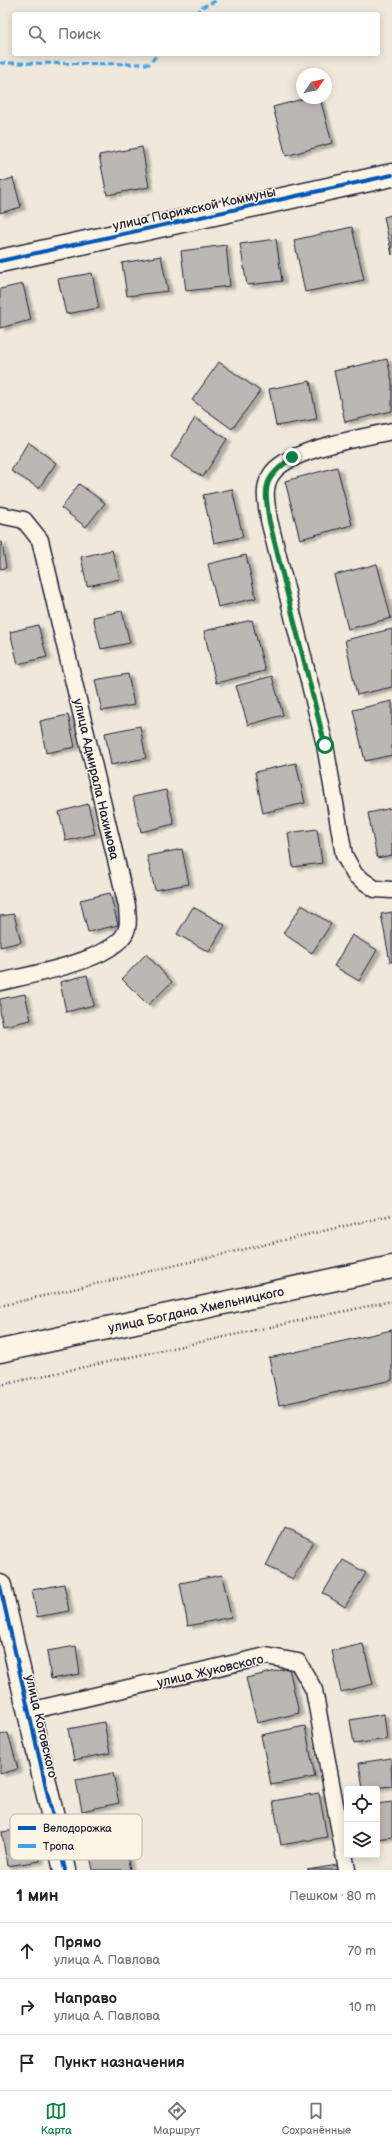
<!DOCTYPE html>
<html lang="ru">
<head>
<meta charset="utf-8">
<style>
  :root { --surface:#fff; --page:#f6f6f6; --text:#222; --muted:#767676; --line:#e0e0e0; --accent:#0b8043 }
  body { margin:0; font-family:"Balsamiq Sans",sans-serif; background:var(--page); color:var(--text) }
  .controls { position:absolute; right:12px; bottom:12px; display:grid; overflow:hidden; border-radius:4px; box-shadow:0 2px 10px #0003 }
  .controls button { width:36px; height:36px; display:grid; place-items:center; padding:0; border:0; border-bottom:1px solid var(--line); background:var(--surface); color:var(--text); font:20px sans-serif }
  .compass { position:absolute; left:296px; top:68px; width:36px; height:36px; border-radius:50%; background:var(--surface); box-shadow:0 2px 10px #0003; rotate:56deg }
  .stop { position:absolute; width:12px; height:12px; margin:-9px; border:3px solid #0b8043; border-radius:50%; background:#fff }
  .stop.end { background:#0b8043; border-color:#fff; box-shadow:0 1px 4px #0008 }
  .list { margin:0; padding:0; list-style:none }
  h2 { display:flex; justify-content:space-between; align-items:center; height:52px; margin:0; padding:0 16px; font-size:17px }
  h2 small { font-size:13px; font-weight:400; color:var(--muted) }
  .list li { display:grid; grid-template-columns:26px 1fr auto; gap:12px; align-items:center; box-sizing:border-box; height:56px; padding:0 16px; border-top:1px solid var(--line) }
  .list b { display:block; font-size:15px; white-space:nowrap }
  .list p { margin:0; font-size:13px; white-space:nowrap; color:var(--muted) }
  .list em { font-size:13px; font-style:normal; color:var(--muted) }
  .icon { flex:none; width:22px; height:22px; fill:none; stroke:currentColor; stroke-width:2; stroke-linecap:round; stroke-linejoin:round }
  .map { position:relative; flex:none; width:392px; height:1870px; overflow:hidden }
  .search { position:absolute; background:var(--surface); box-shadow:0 2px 10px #0003; left:12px; right:12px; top:12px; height:44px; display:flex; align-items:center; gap:10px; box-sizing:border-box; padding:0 14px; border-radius:4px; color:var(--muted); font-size:15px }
  .sheet { height:220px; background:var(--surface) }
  nav { display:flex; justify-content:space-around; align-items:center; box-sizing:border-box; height:56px; border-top:1px solid var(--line); background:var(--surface); font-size:11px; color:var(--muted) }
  nav a { display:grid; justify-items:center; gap:2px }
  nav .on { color:var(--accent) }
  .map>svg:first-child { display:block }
  .building { fill:#bcb7b3; stroke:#22223b; filter:url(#shadow) }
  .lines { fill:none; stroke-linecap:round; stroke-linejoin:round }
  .service-casing { stroke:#22223b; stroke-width:19 }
  .minor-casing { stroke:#22223b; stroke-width:25 }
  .primary-casing { stroke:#22223b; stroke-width:25 }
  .path { stroke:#22223b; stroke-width:2.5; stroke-dasharray:1 3; stroke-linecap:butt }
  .service { stroke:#fcf5e5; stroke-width:16 }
  .minor { stroke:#fcf5e5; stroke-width:22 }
  .primary { stroke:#fcf5e5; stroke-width:22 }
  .quiet { stroke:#3ea2ec; stroke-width:3; stroke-dasharray:6 3; stroke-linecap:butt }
  .cycleway-casing { stroke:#fcf5e5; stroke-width:6 }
  .cycleway { stroke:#0057b8; stroke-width:4 }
  .route { stroke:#0b8043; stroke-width:5 }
  .labels { text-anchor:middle; stroke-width:3; stroke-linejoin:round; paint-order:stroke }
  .street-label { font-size:13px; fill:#22223b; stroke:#fcf5e5 }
  .key { fill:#fcf5e5; stroke:#bbb6b2; stroke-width:1 }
  .key-label { font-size:11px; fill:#22223b }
</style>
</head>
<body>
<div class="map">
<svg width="392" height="1870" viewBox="0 0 392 1870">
  <defs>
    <filter id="shadow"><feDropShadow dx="4.5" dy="2.5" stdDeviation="1" flood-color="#0004"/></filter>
  </defs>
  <rect width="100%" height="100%" fill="#efe8db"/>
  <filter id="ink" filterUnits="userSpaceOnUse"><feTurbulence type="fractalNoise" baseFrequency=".025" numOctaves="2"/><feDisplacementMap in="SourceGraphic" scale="8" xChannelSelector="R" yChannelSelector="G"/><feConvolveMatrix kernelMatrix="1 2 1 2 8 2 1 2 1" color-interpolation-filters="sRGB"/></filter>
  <g filter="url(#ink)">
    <g class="building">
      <polygon points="306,98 320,98 332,143 286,156 273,107"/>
      <polygon points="142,147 149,187 107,195 99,155"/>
      <polygon points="13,178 21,207 0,213 0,182"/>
      <polygon points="392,215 392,255 384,217"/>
      <polygon points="352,227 364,280 305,292 294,240"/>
      <polygon points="276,239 282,281 247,285 240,244"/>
      <polygon points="226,245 230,286 186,291 181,251"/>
      <polygon points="161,256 168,291 127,296 122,263"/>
      <polygon points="92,273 99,308 66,314 58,279"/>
      <polygon points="23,284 31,320 0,328 0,289"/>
      <polygon points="387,359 392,381 392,411 345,422 334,371"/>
      <polygon points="219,362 260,391 232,429 192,400"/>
      <polygon points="310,381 317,419 276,426 269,389"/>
      <polygon points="195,418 227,439 203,477 171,457"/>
      <polygon points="28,442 56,463 39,488 11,471"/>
      <polygon points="337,467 352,525 300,539 285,481"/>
      <polygon points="79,484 105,503 86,527 61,508"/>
      <polygon points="232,489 243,537 214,543 203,495"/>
      <polygon points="0,542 2,542 6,568 0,569"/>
      <polygon points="112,550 120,579 87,586 81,557"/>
      <polygon points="246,555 256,598 218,607 208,564"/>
      <polygon points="377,564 391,618 348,629 334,575"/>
      <polygon points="122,611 130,643 101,649 93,617"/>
      <polygon points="252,620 265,671 216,683 204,631"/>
      <polygon points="38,625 47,657 18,664 10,632"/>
      <polygon points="392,629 392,687 357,695 345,640"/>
      <polygon points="128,674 134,705 102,711 95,680"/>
      <polygon points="272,676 283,715 248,725 236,686"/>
      <polygon points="392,701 392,755 365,761 353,710"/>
      <polygon points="68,715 75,747 46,753 40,721"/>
      <polygon points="140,726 146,758 111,765 105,733"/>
      <polygon points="296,763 305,803 263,813 255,772"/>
      <polygon points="166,790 174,824 141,832 133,797"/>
      <polygon points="88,804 95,834 66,841 59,812"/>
      <polygon points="392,808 392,855 377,858 368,813"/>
      <polygon points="317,829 322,863 293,867 288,833"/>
      <polygon points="182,849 189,884 155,890 147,856"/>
      <polygon points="110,893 118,925 88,932 80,900"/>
      <polygon points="302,905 331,924 312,953 283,933"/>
      <polygon points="193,907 225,925 209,952 177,934"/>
      <polygon points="392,912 392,962 390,962 381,914"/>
      <polygon points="14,914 21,942 0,947 0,916"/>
      <polygon points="352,935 377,950 359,981 334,966"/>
      <polygon points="146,954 172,982 148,1005 122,979"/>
      <polygon points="87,975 94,1005 66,1012 60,982"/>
      <polygon points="25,994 31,1020 3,1026 0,1011 0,999"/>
      <polygon points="392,1330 392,1380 279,1405 269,1358"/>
      <polygon points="285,1527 313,1541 293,1579 266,1566"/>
      <polygon points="343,1560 366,1573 345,1607 323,1593"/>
      <polygon points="222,1575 231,1617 188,1626 180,1583"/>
      <polygon points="64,1584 69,1611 37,1617 32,1590"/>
      <polygon points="363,1644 373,1684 341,1692 332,1651"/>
      <polygon points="76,1646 80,1674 51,1679 47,1651"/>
      <polygon points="289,1668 299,1713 257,1723 246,1678"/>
      <polygon points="384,1714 387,1739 354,1744 350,1720"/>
      <polygon points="104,1722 110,1753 74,1760 68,1729"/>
      <polygon points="305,1726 315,1777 271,1785 261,1735"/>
      <polygon points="8,1733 18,1769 0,1774 0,1735"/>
      <polygon points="391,1758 392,1786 363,1789 359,1763"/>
      <polygon points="113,1773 119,1803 82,1811 76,1780"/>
      <polygon points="319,1793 327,1837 281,1845 273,1801"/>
      <polygon points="392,1802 392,1837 377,1839 377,1804"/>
      <polygon points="35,1827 40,1861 7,1866 2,1832"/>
      <polygon points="125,1844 130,1870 93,1870 89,1850"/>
      <polygon points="338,1865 339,1870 307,1870"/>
    </g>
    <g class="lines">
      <defs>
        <g id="service">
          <path d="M 392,431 C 362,438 287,449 271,475 C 262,489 267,505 269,520 L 325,745 L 344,855 L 355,875 L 375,889 L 392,890"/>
          <path d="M 0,515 L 24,520 L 40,540 L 127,906 C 127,913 129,922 127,928 C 120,960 28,975 0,982"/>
          <polyline points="29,1711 266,1656 298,1662 314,1690 347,1870"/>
        </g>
        <g id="minor">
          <polyline points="0,261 392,175"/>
          <polyline points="0,1586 65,1870"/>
        </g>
        <polyline id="primary" points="0,1351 392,1267"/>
      </defs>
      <use href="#service" class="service-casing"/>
      <use href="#minor" class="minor-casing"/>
      <use href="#primary" class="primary-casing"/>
      <g class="path">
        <polyline points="0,1306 392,1215"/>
        <polyline points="0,1385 392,1301"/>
      </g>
      <use href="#service" class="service"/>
      <use href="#minor" class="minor"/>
      <use href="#primary" class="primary"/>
      <g class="quiet">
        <polyline points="196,14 202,7 218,0"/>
        <polyline points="0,63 149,64 158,54"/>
      </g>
      <defs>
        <g id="cycleway">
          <polyline points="0,261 392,175"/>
          <polyline points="0,1586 65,1870"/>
        </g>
      </defs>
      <use href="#cycleway" class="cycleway-casing"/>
      <use href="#cycleway" class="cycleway"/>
    </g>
  </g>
  <g class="lines" filter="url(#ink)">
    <path class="route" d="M 292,457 C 263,481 264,483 269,520 L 325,745"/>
  </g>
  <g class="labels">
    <g class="street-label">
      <text transform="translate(194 208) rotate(-12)" y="5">улица Парижской Коммуны</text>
      <text transform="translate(97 779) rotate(77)" y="5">улица Адмирала Нахимова</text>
      <text transform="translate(196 1309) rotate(-12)" y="5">улица Богдана Хмельницкого</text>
      <text transform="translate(210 1670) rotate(-13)" y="5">улица Жуковского</text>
      <text transform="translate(42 1726) rotate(77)" y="5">улица Котовского</text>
    </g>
  </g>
  <rect x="10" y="1814" width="132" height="46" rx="6" class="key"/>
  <rect x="18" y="1826" width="18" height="4" fill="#0057b8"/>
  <rect x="18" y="1844" width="18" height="4" fill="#3ea2ec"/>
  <g class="key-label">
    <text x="43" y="1832">Велодорожка</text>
    <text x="43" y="1850">Тропа</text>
  </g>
</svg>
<div class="controls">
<button><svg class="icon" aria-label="locate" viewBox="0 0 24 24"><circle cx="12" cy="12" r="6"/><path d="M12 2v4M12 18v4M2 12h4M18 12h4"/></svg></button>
<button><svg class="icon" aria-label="layers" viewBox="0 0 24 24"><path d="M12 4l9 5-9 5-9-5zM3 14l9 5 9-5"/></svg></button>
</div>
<svg class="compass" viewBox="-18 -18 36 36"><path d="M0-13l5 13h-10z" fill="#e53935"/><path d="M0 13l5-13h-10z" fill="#767676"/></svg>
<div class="stop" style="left:325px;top:745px"></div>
<div class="stop end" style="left:292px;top:457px"></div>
<div class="search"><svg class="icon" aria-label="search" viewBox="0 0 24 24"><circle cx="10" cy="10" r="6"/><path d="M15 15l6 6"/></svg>Поиск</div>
</div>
<section class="sheet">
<h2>1 мин<small>Пешком · 80 m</small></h2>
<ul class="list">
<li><svg class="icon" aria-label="ahead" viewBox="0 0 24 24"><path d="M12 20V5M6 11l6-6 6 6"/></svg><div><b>Прямо</b><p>улица А. Павлова</p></div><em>70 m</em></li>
<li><svg class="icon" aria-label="right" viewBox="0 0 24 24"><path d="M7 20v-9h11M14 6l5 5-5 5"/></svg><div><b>Направо</b><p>улица А. Павлова</p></div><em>10 m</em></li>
<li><svg class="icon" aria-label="arrive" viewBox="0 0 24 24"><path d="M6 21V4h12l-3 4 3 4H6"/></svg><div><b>Пункт назначения</b></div></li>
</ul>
</section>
<nav>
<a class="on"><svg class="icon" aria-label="map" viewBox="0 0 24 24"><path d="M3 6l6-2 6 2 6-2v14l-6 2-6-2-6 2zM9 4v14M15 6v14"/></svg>Карта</a>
<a><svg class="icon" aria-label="directions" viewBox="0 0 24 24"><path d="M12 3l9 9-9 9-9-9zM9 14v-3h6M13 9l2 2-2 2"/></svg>Маршрут</a>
<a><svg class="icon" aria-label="saved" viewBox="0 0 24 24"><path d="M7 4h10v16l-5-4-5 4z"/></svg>Сохранённые</a>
</nav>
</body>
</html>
